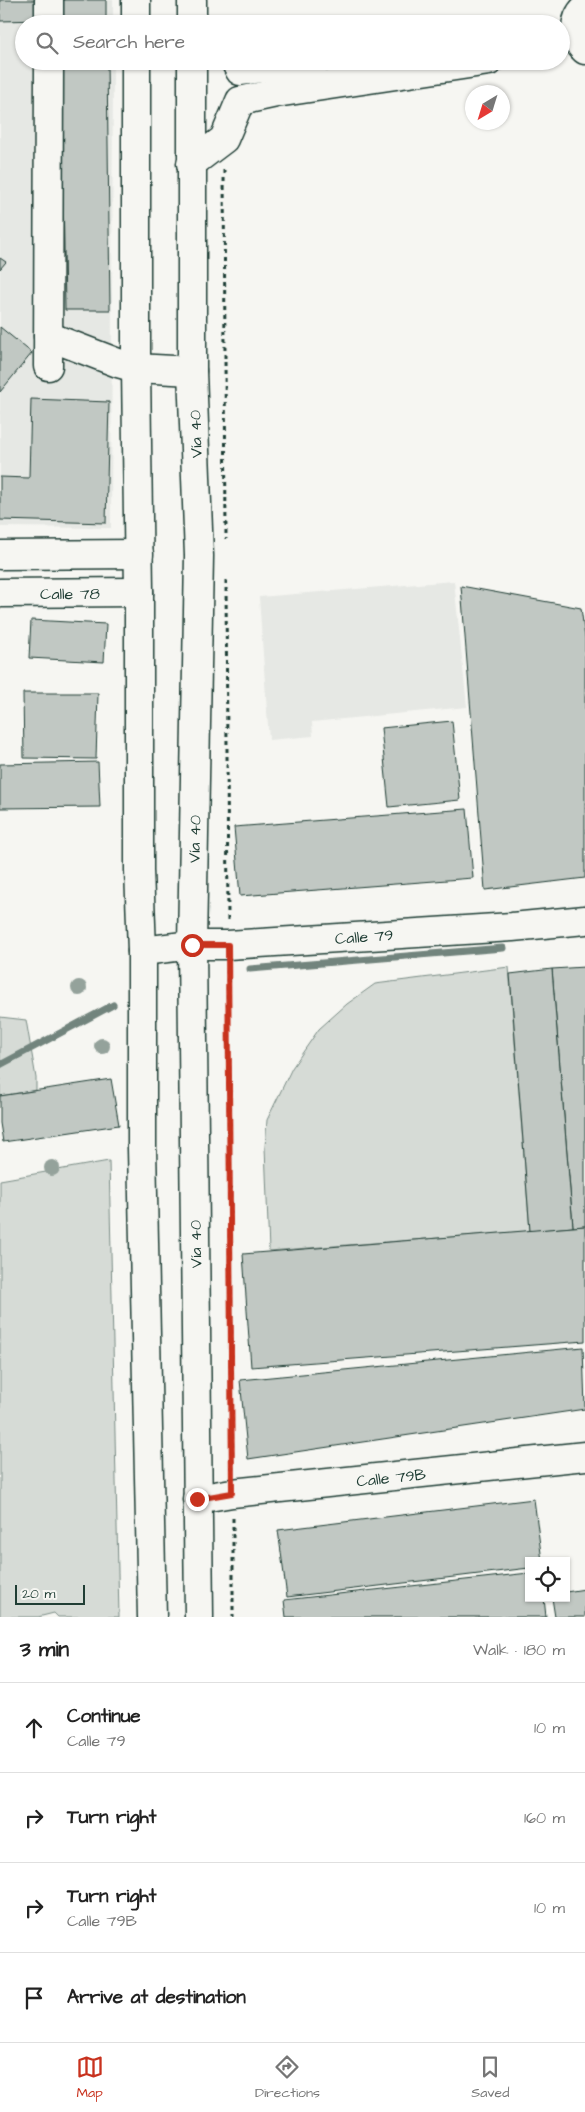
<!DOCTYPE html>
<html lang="en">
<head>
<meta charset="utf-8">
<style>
  :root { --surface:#fff; --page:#f6f6f6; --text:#222; --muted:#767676; --line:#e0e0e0; --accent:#c8321e }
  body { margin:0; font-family:"Architects Daughter",sans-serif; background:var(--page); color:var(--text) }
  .controls { position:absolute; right:15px; bottom:15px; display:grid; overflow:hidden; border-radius:0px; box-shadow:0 1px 4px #0004 }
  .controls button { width:45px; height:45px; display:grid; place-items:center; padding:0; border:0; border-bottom:1px solid var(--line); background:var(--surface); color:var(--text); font:25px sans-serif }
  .compass { position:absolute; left:465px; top:85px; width:45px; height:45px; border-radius:50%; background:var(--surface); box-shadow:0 1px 4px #0004; rotate:218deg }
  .scale { position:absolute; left:15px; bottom:12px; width:70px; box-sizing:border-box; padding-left:5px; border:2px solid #1f3d34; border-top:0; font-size:14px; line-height:18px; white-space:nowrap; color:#1f3d34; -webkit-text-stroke:4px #f6f6f2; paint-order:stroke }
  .stop { position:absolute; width:15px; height:15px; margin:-11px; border:4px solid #c8321e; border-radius:50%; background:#fff }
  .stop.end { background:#c8321e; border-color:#fff; box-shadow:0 1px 5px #0008 }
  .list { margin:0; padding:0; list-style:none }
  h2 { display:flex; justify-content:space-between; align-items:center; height:65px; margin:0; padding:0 20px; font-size:21px }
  h2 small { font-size:16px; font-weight:400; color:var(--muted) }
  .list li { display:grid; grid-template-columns:32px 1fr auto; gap:15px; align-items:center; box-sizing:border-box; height:90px; padding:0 20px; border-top:1px solid var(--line) }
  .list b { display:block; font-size:19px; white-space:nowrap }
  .list p { margin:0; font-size:16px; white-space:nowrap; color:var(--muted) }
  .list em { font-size:16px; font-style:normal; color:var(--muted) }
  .icon { flex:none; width:28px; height:28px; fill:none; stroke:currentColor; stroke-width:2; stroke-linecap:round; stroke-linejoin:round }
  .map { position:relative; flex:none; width:585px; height:1617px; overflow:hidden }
  .search { position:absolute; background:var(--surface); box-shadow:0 1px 4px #0004; left:15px; right:15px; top:15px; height:55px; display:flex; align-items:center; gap:12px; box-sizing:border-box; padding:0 18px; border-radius:28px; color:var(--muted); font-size:19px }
  .sheet { height:425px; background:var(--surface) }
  nav { display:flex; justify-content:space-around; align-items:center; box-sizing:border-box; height:70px; border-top:1px solid var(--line); background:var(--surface); font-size:14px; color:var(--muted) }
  nav a { display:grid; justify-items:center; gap:2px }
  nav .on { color:var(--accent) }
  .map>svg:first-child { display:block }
  .built { fill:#e6e8e4 }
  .green { fill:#d6dbd6; stroke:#7a8c85 }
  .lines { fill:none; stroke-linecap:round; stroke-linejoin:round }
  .stream { stroke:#72847d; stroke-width:7 }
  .building { fill:#c1c8c3; stroke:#1f3d34 }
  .minor-casing { stroke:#1f3d34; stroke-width:31 }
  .major-casing { stroke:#1f3d34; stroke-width:31 }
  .highway-casing { stroke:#1f3d34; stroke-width:31 }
  .path { stroke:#1f3d34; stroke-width:3; stroke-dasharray:4 4; stroke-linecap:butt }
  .minor { stroke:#f6f6f2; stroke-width:28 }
  .major { stroke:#f6f6f2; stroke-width:28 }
  .highway { stroke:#f6f6f2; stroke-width:28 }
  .tree { fill:#94a29b }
  .route { stroke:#c8321e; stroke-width:6 }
  .labels { text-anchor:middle; stroke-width:4.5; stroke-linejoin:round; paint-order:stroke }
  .street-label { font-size:16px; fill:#1f3d34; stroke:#f6f6f2 }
</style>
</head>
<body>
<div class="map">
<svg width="585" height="1617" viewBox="0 0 585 1617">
  <rect width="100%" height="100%" fill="#f6f6f2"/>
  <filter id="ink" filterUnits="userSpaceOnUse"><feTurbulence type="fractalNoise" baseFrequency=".02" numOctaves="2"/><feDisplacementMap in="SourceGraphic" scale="10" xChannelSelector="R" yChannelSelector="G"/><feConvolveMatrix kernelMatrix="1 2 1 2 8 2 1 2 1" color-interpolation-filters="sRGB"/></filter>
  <g filter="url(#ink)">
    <g class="built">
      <polygon points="0,0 113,0 113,24 24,24 24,61 113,61 111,528 0,527"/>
      <polygon points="454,581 467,707 312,722 313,736 269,740 259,597"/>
    </g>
    <g class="green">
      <polygon points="509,967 530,1231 269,1251 265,1147 267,1120 292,1068 319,1029 347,1004 375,984"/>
      <polygon points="0,1017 26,1020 36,1078 36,1090 0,1096"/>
      <polygon points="109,1161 119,1617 58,1617 54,1613 38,1617 0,1617 0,1180"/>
    </g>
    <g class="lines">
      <g class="stream">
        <polyline points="250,969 503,948"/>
        <polyline points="0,1065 113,1005"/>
      </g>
    </g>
    <g class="building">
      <polygon points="0,0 42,0 43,20 0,21"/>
      <polygon points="60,0 106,0 106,24 61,24"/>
      <polygon points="61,61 107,61 110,310 65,310"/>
      <polygon points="0,258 6,262 0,269"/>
      <polygon points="0,327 32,353 0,392"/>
      <polygon points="31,399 109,402 106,523 0,520 0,477 29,478"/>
      <polygon points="461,586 581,608 585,638 585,878 485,890"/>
      <polygon points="31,620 106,624 104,662 29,658"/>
      <polygon points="23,693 98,693 96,759 24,758"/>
      <polygon points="452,721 460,800 389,807 381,728"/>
      <polygon points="98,762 100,807 0,808 0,764"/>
      <polygon points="467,809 473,878 240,896 234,827"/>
      <polygon points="585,967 585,1226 573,1227 552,969"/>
      <polygon points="552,969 573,1227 530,1231 510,974"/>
      <polygon points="111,1079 119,1125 3,1142 0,1123 0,1096"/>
      <polygon points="585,1226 585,1341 251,1367 243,1254"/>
      <polygon points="583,1347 585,1409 248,1459 240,1380"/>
      <polygon points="534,1499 542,1561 529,1561 529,1568 287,1597 278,1530"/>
      <polygon points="529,1573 529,1598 544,1598 546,1617 286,1617 284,1600"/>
      <polygon points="585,1589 585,1617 555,1617 552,1598 566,1598 566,1592"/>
    </g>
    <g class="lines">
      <defs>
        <g id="minor">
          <path d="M 585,8 C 573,20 573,39 585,50"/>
          <polyline points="49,24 49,0"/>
          <polyline points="235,61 240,71 317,61"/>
          <polyline points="191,164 224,139 240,101 276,93 489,61"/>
          <polyline points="48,336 118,363 136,368"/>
          <polyline points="48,366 49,61"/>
          <polyline points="142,951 192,945 228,945 512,927 585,920"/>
          <polyline points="197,1499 232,1493 585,1456"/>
        </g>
        <g id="major">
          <polyline points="0,555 139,554"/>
          <polyline points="0,593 139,592"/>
        </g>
        <g id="highway">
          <polyline points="136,24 136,0"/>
          <polyline points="192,24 192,0"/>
          <polyline points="136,61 136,368 139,592 139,870 142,951 142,1148 152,1617"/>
          <polyline points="192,61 192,371 199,556 192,945 199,1617"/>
          <polyline points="136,368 192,371"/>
        </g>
      </defs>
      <use href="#minor" class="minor-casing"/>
      <use href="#major" class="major-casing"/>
      <use href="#highway" class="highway-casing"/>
      <g class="path">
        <polyline points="224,170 226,539"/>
        <polyline points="226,580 228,921"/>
        <polyline points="228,970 232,1469"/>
        <polyline points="233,1518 233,1617"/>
      </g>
      <use href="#minor" class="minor"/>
      <use href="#major" class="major"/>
      <use href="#highway" class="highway"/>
    </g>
    <g class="tree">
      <circle cx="79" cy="988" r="8"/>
      <circle cx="102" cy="1046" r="8"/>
      <circle cx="52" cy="1168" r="8"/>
    </g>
  </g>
  <g class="lines" filter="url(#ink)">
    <polyline class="route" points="192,945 228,945 232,1493 197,1499"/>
  </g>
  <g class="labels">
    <g class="street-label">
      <text transform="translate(195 434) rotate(-92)" y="6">Vía 40</text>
      <text x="70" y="599">Calle 78</text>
      <text transform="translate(194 839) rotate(-89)" y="6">Vía 40</text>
      <text transform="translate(364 936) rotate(-4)" y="6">Calle 79</text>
      <text transform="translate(195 1244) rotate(-91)" y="6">Vía 40</text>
      <text transform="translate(391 1477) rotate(-6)" y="6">Calle 79B</text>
    </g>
  </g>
</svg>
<div class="controls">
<button><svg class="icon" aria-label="locate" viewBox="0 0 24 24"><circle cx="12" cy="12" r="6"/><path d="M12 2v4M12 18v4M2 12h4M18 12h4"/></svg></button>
</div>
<svg class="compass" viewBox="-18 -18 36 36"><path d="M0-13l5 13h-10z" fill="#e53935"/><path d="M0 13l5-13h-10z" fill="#767676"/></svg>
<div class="scale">20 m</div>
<div class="stop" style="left:192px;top:945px"></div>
<div class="stop end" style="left:197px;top:1499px"></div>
<div class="search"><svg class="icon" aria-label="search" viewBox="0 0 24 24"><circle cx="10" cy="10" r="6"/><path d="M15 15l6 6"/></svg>Search here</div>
</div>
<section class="sheet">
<h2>3 min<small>Walk · 180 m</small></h2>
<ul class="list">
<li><svg class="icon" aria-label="ahead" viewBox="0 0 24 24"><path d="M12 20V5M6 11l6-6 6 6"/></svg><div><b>Continue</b><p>Calle 79</p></div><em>10 m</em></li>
<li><svg class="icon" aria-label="right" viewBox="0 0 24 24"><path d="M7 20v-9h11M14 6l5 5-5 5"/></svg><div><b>Turn right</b></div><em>160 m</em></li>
<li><svg class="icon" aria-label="right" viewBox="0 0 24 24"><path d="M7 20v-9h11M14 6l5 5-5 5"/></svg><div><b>Turn right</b><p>Calle 79B</p></div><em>10 m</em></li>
<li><svg class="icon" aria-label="arrive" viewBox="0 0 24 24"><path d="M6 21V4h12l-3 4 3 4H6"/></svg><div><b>Arrive at destination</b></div></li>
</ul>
</section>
<nav>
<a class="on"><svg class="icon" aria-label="map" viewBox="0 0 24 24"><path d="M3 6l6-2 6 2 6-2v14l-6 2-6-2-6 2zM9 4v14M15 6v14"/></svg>Map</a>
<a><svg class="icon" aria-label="directions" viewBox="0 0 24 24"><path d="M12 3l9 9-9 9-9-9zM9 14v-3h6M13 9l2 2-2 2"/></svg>Directions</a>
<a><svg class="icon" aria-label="saved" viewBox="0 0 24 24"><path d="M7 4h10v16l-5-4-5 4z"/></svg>Saved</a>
</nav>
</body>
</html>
